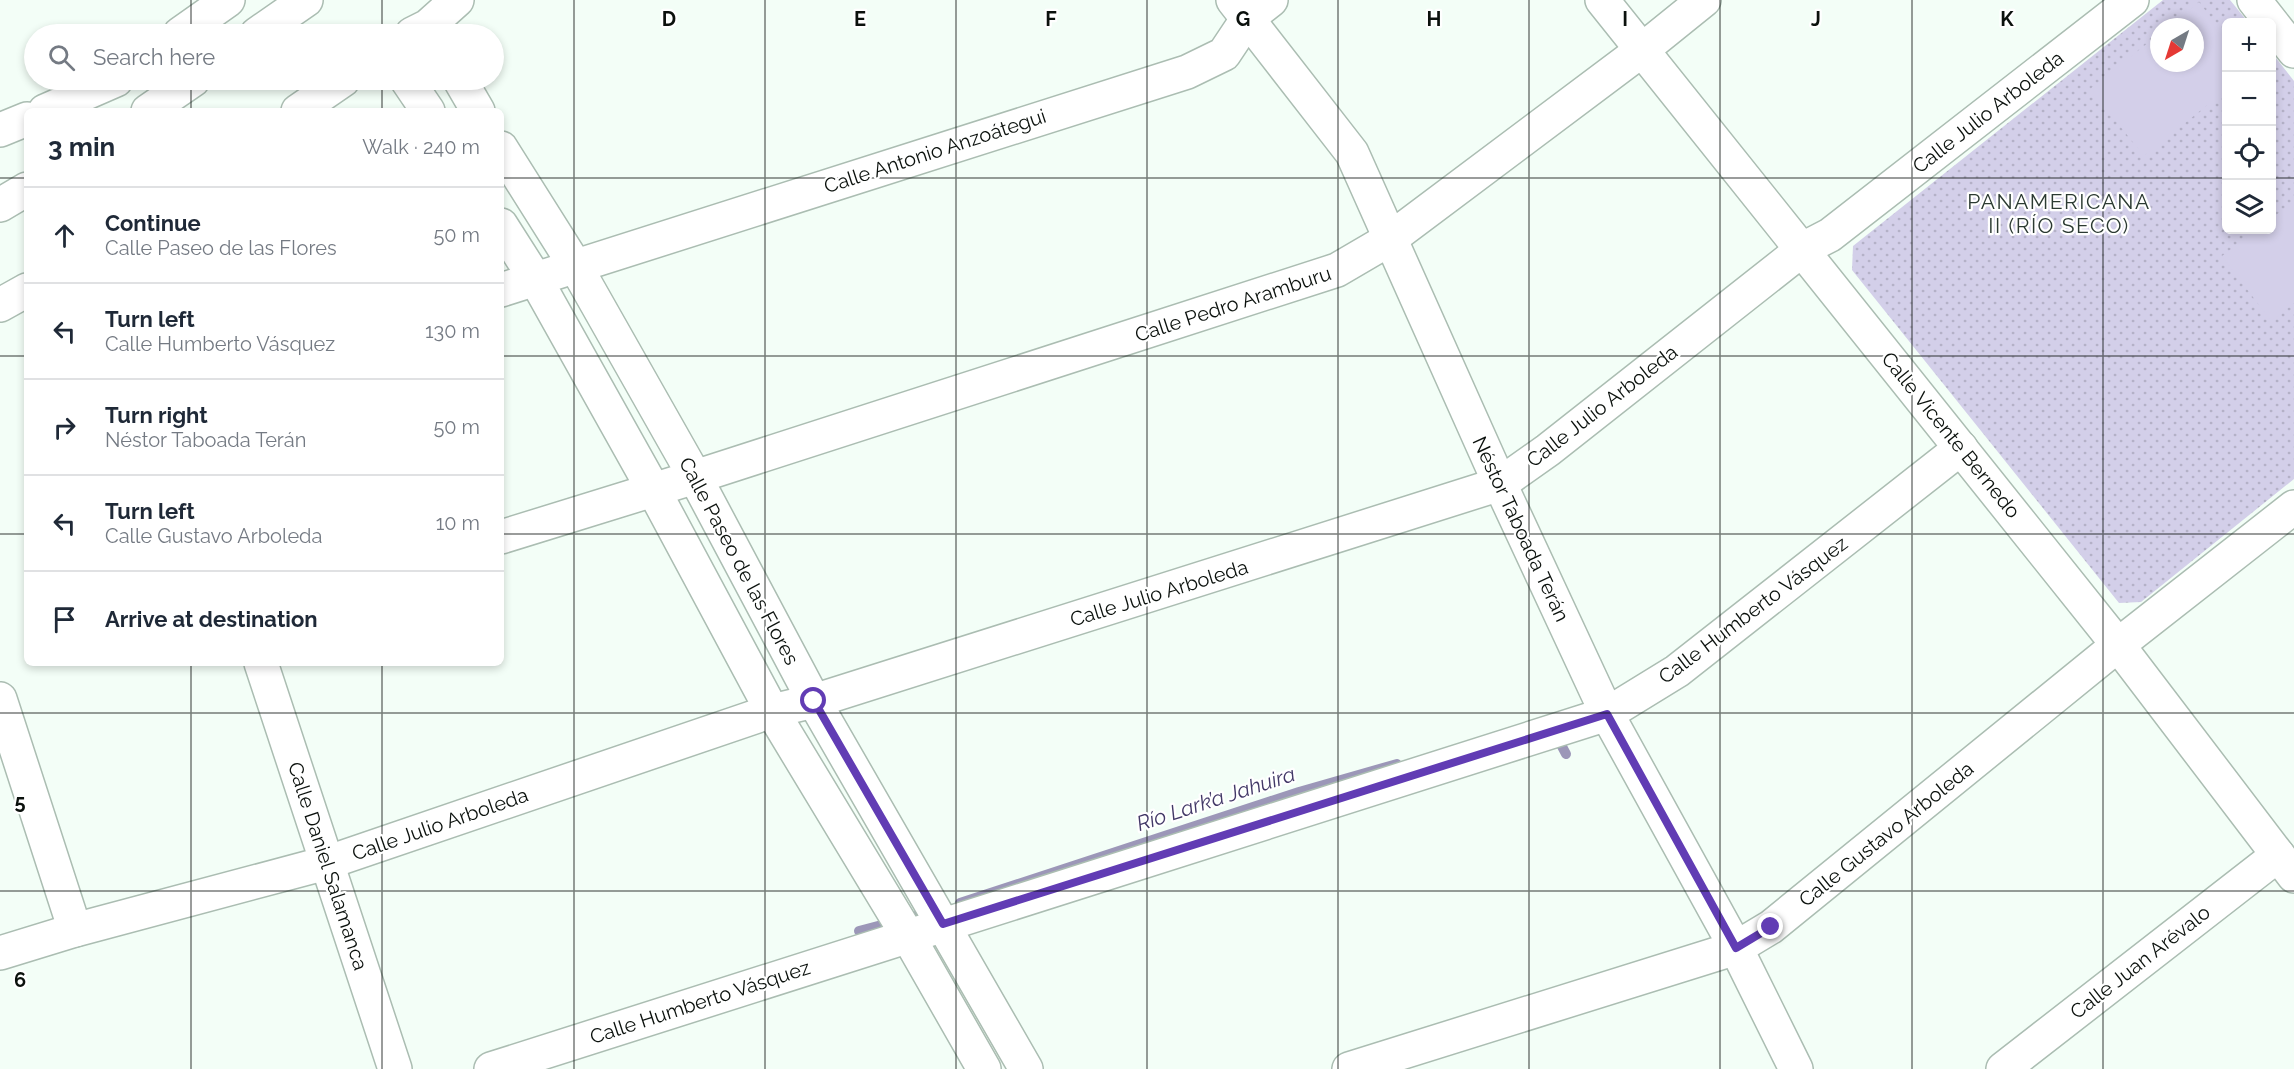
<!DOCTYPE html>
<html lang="en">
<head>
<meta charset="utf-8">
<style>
  :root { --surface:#fff; --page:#f2f2f3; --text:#1f2937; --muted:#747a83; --line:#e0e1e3 }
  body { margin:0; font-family:Raleway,sans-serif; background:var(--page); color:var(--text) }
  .controls { position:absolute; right:18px; top:18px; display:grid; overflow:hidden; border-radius:9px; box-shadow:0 3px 9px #0003 }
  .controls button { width:54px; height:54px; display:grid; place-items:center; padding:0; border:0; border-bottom:2px solid var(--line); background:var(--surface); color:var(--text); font:30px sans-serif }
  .compass { position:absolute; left:2150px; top:18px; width:54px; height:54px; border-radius:50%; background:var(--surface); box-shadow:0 3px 9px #0003; rotate:219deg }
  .stop { position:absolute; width:18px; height:18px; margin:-14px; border:4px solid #613cb4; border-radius:50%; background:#fff }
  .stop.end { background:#613cb4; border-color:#fff; box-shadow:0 2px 6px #0008 }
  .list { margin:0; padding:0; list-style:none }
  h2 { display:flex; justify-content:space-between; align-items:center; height:78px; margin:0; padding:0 24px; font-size:26px }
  h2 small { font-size:20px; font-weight:400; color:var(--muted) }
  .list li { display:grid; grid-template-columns:39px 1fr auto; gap:18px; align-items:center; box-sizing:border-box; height:96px; padding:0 24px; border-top:2px solid var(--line) }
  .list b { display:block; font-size:22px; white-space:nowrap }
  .list p { margin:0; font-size:20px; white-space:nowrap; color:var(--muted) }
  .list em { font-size:20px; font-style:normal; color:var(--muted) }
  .icon { flex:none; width:33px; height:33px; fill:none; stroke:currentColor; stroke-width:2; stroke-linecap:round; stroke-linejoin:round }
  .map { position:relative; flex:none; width:2294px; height:1069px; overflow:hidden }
  .search { position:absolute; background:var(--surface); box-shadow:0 3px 9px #0003; left:24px; top:24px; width:480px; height:66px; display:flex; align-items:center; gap:15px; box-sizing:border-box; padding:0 21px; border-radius:33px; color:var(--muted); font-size:22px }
  .panel { position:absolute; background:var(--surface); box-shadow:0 3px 9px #0003; left:24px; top:108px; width:480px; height:558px; border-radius:9px }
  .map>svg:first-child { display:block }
  .park { fill:url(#park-dots); fill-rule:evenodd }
  .pitch { fill:#d3cfe9 }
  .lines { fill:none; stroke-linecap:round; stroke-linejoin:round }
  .stream { stroke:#9c97b8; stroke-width:10 }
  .minor-casing { stroke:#abbdb2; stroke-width:36 }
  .minor { stroke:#fff; stroke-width:33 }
  .route { stroke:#613cb4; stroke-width:8 }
  .grid { fill:none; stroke:#0b110d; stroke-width:1.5; stroke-opacity:0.55 }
  .labels { text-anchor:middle; stroke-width:4.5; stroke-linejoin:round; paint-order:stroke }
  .street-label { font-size:20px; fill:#0b110d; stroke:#fff }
  .neighbourhood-label { font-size:21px; letter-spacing:1.5px; fill:#2b3a32; stroke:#fff }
  .water-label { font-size:21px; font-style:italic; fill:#423867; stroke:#fff }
  .grid-label { font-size:20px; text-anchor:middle; font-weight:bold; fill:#0b110d; stroke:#fff; stroke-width:4.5; stroke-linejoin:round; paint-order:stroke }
</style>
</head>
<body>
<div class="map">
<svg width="2294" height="1069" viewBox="0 0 2294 1069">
  <defs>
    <pattern id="park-dots" width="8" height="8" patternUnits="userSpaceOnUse" patternTransform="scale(1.5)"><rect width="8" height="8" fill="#d3cfe9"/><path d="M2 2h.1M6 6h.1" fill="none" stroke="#b4b1c7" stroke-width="1.8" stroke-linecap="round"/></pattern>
  </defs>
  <rect width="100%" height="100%" fill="#f3fef7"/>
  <path class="park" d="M 2163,0 L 2230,0 L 2248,22 L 2226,22 L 2226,230 L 2272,230 L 2272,53 L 2294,81 L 2294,479 L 2141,602 L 2119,603 L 1852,270 L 1853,246 ZM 2159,27 L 2195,27 L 2195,63 L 2159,63 Z"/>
  <g class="pitch">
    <polygon points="2199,2 2226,37 2226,90 2144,156 2090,89 2159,34 2159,63 2195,63 2195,27 2167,27"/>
    <polygon points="2294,202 2294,303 2271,321 2222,256 2257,230 2272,230 2272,218"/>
  </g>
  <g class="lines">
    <g class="stream">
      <polyline points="1556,735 1566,754"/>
      <polyline points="960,903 1299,792 1397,764"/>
      <polyline points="859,931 931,912"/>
    </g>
    <defs>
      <g id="minor">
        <polyline points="1233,0 1352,153 1500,484 1607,714 1736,948 1796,1069"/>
        <polyline points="1602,0 2118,645 2294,876"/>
        <polyline points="2254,0 2294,51"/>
        <polyline points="180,34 228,0"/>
        <polyline points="257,34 306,0"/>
        <polyline points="412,34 428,26 457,0"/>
        <polyline points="407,80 428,111"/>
        <polyline points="460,80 478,111"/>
        <polyline points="45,111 116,80"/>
        <polyline points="148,111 193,80"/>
        <polyline points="298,111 343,80"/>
        <polyline points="0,130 27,119"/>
        <polyline points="501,148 576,267 695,477 814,701 1026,1069"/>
        <polyline points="0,205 27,189"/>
        <polyline points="501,225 536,280 653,489 772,711 908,936 984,1069"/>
        <polyline points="501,290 1187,72 1224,54 1248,18 1271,0"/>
        <polyline points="0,305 27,290"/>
        <polyline points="501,537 695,477 1337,270 1390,239 1642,50 1704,0"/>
        <polyline points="261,663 395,1069"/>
        <polyline points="0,699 75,930"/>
        <polyline points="0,953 75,930 326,863 772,711 814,701 1500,484 1548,450 1803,249 1830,235 2132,0"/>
        <polyline points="491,1069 1607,714 1677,671 1961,448"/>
        <polyline points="1349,1069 1736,948 1771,927 2118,645 2294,507"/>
        <polyline points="2003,1069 2278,855"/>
      </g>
    </defs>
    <use href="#minor" class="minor-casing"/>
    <use href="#minor" class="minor"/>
  </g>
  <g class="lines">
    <polyline class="route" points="814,701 943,924 1607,714 1736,948 1771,927"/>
  </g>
  <path class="grid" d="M 191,0 L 191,34M 382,0 L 382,34M 574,0 L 574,1069M 765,0 L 765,1069M 956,0 L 956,1069M 1147,0 L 1147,1069M 1338,0 L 1338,1069M 1529,0 L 1529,1069M 1720,0 L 1720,1069M 1912,0 L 1912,1069M 2103,0 L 2103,1069M 191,80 L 191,111M 382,80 L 382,111M 0,178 L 27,178M 501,178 L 2226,178M 2272,178 L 2294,178M 0,356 L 27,356M 501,356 L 2294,356M 0,534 L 27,534M 501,534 L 2294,534M 191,663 L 191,1069M 382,663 L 382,1069M 0,713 L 2294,713M 0,891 L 2294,891"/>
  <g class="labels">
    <g class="street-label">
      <text transform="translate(1988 112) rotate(-38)" y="7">Calle Julio Arboleda</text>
      <text transform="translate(935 151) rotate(-18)" y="7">Calle Antonio Anzoátegui</text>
      <text transform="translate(1233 304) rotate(-18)" y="7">Calle Pedro Aramburu</text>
      <text transform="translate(1602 406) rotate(-38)" y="7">Calle Julio Arboleda</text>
      <text transform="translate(1951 435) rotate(51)" y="7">Calle Vicente Bernedo</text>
      <text transform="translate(1521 529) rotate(65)" y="7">Néstor Taboada Terán</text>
      <text transform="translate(739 561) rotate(62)" y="7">Calle Paseo de las Flores</text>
      <text transform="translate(1159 593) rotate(-17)" y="7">Calle Julio Arboleda</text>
      <text transform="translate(1753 610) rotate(-37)" y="7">Calle Humberto Vásquez</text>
      <text transform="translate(440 824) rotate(-19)" y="7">Calle Julio Arboleda</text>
      <text transform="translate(1886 834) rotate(-39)" y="7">Calle Gustavo Arboleda</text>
      <text transform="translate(328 866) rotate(72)" y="7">Calle Daniel Salamanca</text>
      <text transform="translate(2140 962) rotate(-38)" y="7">Calle Juan Arévalo</text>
      <text transform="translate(700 1002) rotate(-18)" y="7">Calle Humberto Vásquez</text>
    </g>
    <g class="neighbourhood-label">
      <text x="2059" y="209">PANAMERICANA<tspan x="2059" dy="24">II (RÍO SECO)</tspan></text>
    </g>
    <g class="water-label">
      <text transform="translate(1216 799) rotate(-18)" y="7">Río Lark’a Jahuira</text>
    </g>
  </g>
  <g class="grid-label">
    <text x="669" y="26">D</text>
    <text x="860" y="26">E</text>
    <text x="1051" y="26">F</text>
    <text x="1243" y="26">G</text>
    <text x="1434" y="26">H</text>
    <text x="1625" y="26">I</text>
    <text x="1816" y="26">J</text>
    <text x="2007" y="26">K</text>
    <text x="20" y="809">5</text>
    <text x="20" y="987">6</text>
  </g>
</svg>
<div class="controls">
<button>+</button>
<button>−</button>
<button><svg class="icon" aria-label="locate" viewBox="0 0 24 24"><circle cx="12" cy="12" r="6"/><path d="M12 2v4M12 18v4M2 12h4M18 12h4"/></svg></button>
<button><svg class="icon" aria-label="layers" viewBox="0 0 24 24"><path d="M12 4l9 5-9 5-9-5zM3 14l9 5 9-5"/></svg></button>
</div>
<svg class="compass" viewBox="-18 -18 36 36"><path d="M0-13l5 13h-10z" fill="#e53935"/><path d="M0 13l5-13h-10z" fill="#747a83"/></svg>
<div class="stop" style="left:814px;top:701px"></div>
<div class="stop end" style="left:1771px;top:927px"></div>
<div class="search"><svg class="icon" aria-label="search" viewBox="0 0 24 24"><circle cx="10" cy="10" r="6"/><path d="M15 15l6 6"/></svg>Search here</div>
<section class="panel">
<h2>3 min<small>Walk · 240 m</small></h2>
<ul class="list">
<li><svg class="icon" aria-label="ahead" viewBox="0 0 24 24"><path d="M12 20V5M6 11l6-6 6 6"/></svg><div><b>Continue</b><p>Calle Paseo de las Flores</p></div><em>50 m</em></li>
<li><svg class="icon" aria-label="left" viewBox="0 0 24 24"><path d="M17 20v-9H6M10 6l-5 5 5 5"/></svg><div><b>Turn left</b><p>Calle Humberto Vásquez</p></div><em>130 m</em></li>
<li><svg class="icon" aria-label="right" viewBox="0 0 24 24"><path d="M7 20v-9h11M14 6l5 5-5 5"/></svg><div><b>Turn right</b><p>Néstor Taboada Terán</p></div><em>50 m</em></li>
<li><svg class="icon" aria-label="left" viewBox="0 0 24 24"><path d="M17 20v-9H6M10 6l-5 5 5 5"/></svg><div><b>Turn left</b><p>Calle Gustavo Arboleda</p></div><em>10 m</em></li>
<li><svg class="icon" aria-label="arrive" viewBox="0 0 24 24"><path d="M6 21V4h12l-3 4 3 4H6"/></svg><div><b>Arrive at destination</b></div></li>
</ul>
</section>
</div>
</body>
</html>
